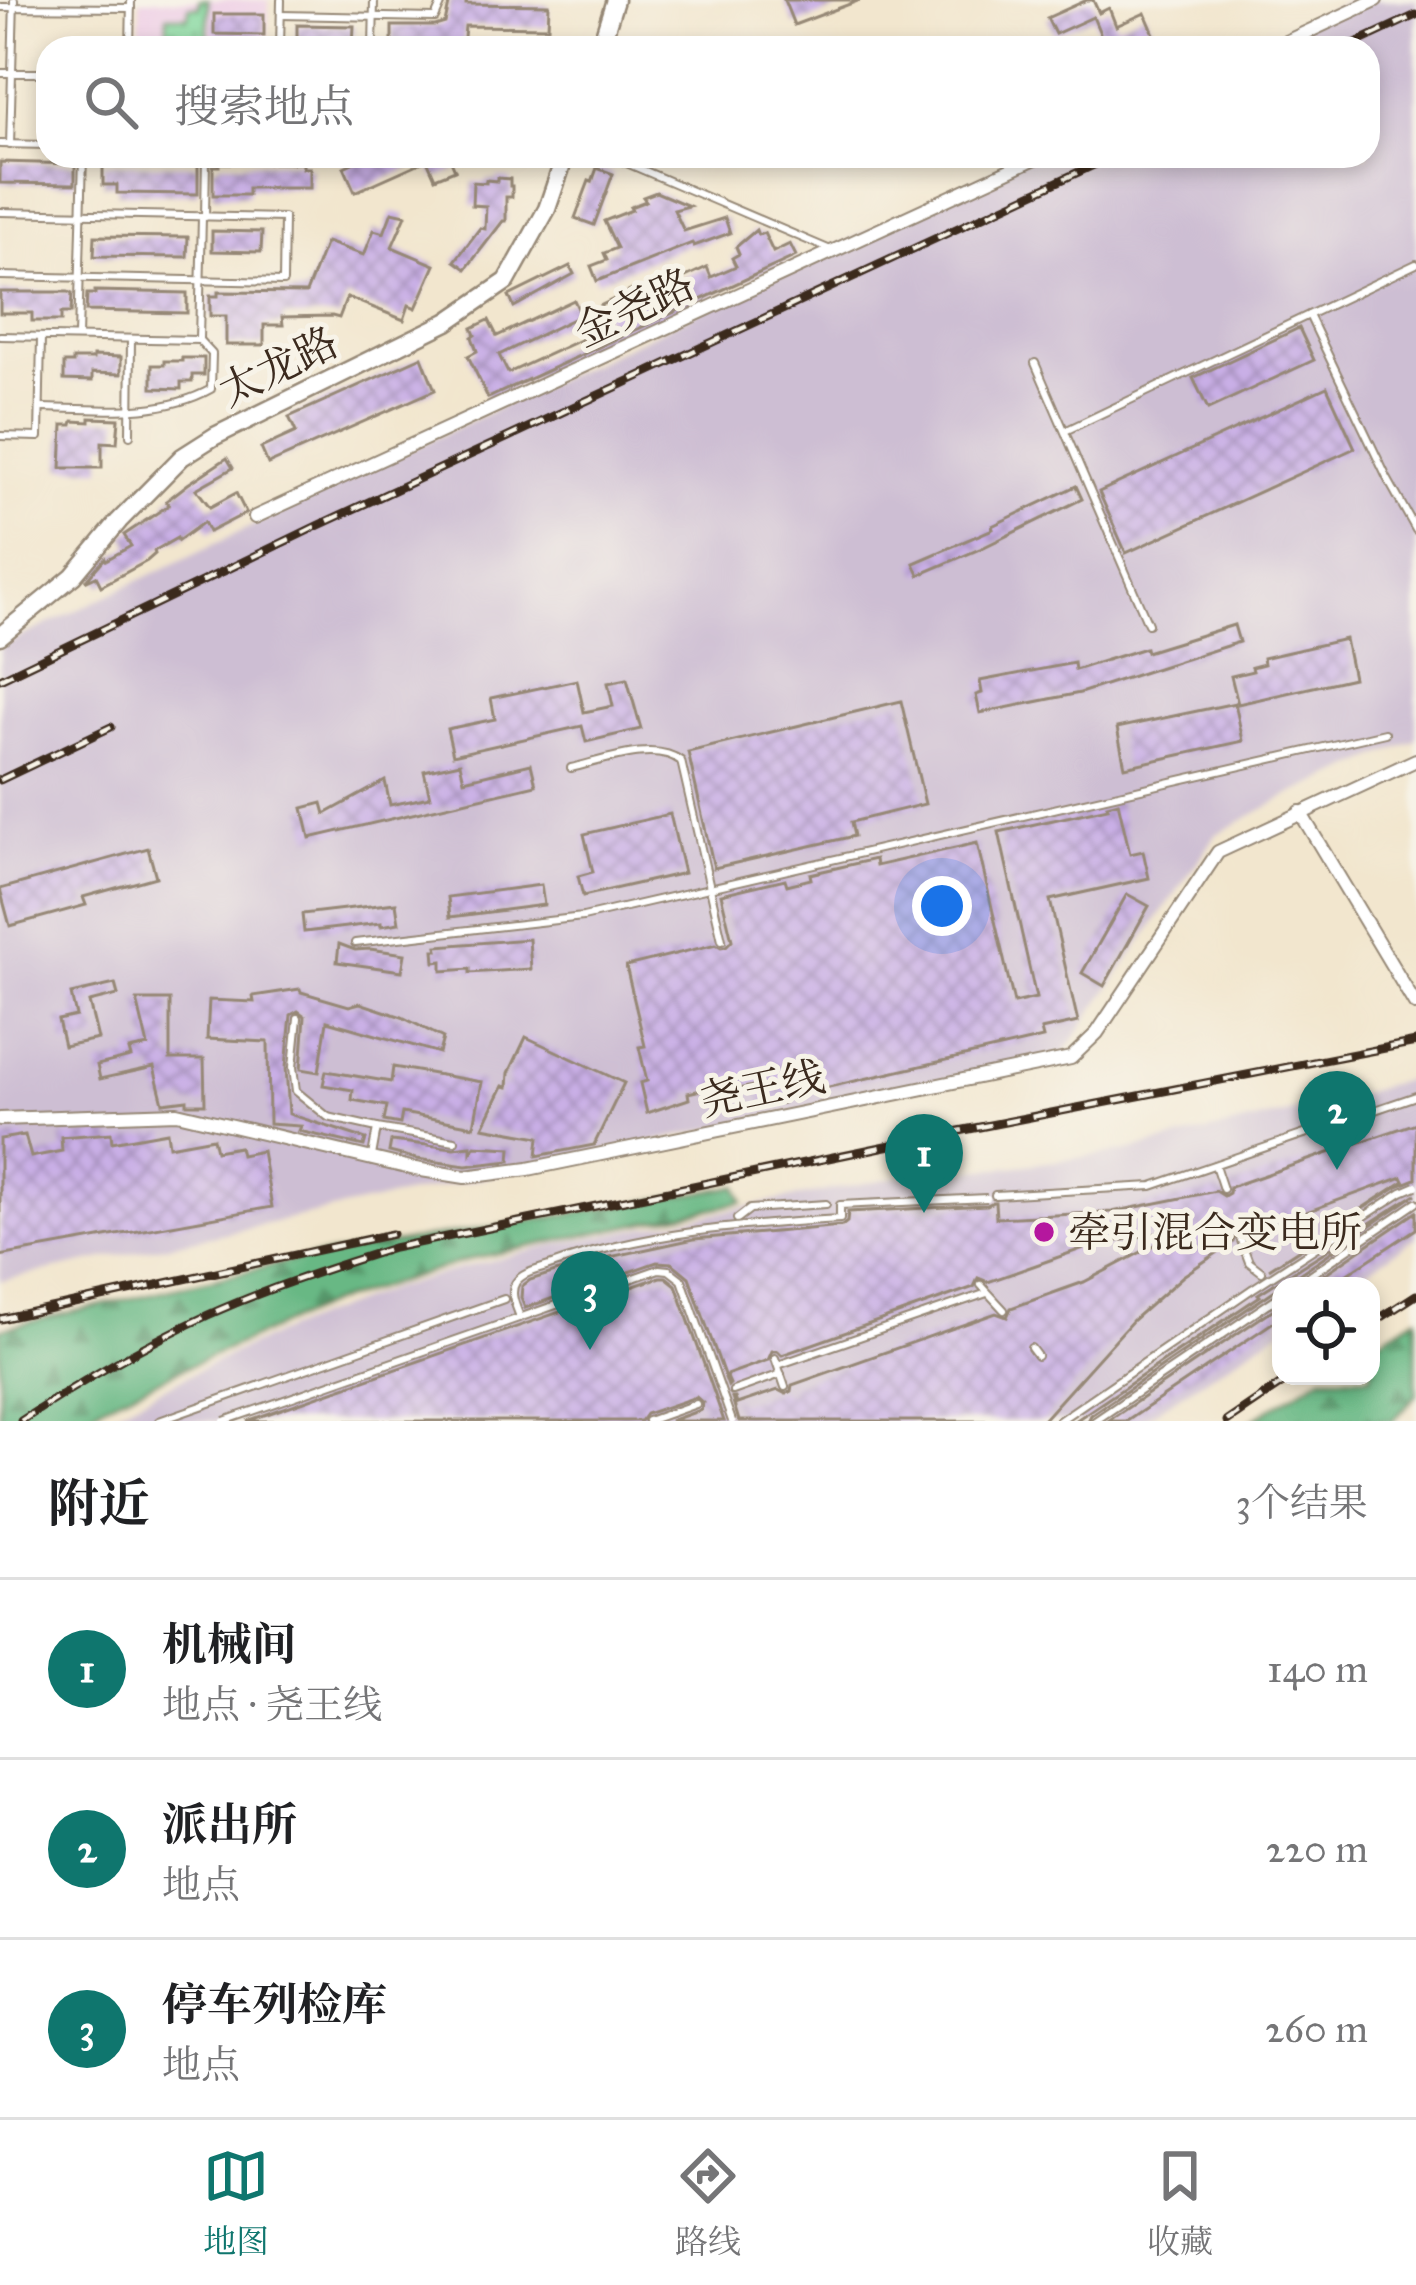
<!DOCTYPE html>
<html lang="zh">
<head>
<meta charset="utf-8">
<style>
  :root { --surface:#fff; --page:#f2f2f2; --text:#202124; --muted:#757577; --line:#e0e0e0; --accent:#0f766e }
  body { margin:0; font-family:"IM FELL Great Primer","Noto Serif SC",serif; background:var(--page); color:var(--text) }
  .controls { position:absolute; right:36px; bottom:36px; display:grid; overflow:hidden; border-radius:24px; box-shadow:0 6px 18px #0003 }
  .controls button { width:108px; height:108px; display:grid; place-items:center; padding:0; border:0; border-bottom:3px solid var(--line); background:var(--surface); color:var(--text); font:60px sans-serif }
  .you { position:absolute; left:942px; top:906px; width:42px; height:42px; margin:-30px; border:9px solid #fff; border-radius:50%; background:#1a73e8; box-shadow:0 0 0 18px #1a73e833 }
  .badge { display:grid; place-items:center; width:78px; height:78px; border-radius:50%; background:var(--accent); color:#fff; font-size:39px; font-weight:700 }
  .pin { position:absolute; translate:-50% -99px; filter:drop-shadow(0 3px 6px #0008) }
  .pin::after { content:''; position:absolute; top:63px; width:42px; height:36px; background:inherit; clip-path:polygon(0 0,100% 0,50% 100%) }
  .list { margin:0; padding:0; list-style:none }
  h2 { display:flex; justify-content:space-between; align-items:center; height:156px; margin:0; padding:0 48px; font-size:51px }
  h2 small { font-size:39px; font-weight:400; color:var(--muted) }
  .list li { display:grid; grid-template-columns:78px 1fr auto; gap:36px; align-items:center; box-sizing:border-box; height:180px; padding:0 48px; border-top:3px solid var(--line) }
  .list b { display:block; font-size:45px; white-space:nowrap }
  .list p { margin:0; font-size:39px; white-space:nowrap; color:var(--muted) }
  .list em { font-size:39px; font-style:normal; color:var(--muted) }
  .icon { flex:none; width:66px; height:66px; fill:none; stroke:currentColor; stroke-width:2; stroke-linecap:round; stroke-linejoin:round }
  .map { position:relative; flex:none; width:1416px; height:1421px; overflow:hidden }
  .search { position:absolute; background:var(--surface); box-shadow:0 6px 18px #0003; left:36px; right:36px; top:36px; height:132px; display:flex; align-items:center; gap:30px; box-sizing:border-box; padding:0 42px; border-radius:36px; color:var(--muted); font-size:45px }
  .sheet { height:696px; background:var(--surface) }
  nav { display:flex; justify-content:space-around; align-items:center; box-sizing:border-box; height:168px; border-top:3px solid var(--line); background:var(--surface); font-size:33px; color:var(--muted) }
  nav a { display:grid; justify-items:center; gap:6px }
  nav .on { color:var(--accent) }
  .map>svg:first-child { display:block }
  .built { fill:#efd0e7 }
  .industrial { fill:#cdbed3 }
  .forest { fill:url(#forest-firs); stroke:#527151; stroke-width:3 }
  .park { fill:url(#park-dots); stroke:#5e815e; stroke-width:3 }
  .building { fill:url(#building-cross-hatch) }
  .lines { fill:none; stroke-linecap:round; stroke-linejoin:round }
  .lane-casing { stroke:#968876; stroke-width:10 }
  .street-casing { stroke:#968876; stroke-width:16 }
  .secondary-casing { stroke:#968876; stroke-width:21 }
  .lane { stroke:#fff; stroke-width:6 }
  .street { stroke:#fff; stroke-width:12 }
  .secondary { stroke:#fff; stroke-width:16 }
  .rail-casing { stroke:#3b2a1e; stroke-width:9 }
  .rail { stroke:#f7f3e8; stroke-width:4.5; stroke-dasharray:14; stroke-linecap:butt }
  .lane-bridge-casing { stroke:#968876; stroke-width:10; stroke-linecap:butt }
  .lane-bridge { stroke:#fff; stroke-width:6 }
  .poi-dot { fill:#b5179e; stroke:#f7f3e8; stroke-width:4.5 }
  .labels { text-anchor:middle; stroke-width:10; stroke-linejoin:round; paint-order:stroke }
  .street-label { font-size:42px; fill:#3b2a1e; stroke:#f7f3e8 }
  .poi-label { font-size:42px; fill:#3b2a1e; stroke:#f7f3e8; text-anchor:start }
</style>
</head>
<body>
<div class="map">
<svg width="1416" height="1421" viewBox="0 0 1416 1421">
  <defs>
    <pattern id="forest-firs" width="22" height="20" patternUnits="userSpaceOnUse" patternTransform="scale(3)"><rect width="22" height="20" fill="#68b884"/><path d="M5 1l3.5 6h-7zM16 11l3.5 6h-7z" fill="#57966b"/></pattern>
    <pattern id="park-dots" width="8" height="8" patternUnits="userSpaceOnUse" patternTransform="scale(3)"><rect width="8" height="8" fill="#80d89d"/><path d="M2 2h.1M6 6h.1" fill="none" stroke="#6aaf7f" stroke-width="1.8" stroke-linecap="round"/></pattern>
    <pattern id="building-cross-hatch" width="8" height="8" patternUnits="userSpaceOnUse" patternTransform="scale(3)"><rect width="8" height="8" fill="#c9afe6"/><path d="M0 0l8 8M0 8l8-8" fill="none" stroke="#a48fba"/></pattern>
  </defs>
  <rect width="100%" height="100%" fill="#f7f3e8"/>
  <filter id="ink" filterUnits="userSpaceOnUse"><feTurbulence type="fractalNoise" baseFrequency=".00833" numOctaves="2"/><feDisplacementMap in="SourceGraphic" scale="24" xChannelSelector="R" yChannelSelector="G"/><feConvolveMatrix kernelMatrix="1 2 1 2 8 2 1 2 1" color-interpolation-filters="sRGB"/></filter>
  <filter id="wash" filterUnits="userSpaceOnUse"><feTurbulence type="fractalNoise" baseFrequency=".004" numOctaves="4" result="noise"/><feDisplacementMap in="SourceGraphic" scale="48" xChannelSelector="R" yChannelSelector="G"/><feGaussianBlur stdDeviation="2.7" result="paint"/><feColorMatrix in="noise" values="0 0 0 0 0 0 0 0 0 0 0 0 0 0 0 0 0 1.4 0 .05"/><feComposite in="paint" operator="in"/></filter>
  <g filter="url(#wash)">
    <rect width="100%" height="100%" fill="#f2e6ce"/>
    <polygon class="built" points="140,0 269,0 268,48 140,48"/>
    <g class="industrial">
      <polygon points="1350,0 1416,0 1416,740 1294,793 1217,834 1063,1054 0,1281 0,647 1024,156 1368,156 1368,48 1250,48"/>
      <polygon points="1416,1077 1416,1237 1344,1286 1281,1286 1281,1329 1140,1421 96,1421 244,1348 314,1318 388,1290 469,1266 554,1245 906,1175 1010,1167 1122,1152 1318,1106"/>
    </g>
    <g class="forest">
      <polygon points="737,1186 743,1202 475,1258 331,1303 104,1404 80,1421 0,1421 0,1329 300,1259"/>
      <polygon points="1416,1317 1416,1395 1393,1421 1251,1421 1322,1376 1371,1376 1371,1345"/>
    </g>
    <polygon class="park" points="199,0 208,0 208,48 167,48 167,16 188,16 189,7 199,7"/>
    <g id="blocks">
      <g class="building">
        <polygon points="450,0 466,0 466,4 549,5 548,27 465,26 463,48 392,47 392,26 435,26 445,23"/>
        <polygon points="784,0 857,0 858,1 794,25"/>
        <polygon points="1087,0 1093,0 1099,13 1109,8 1116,26 1145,13 1160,48 1080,48 1102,38 1093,17 1055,34 1047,18"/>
        <polygon points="214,14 264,14 264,35 214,34"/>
        <polygon points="297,25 354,26 353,47 297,48"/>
        <polygon points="368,156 449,156 455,170 435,178 427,160 355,192 344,167"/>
        <polygon points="0,162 75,164 75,184 0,183"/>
        <polygon points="219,163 303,163 303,168 310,168 310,188 248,188 248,195 213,195 213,166 219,166"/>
        <polygon points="103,164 198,165 198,194 117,193 117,185 103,185"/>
        <polygon points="597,168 613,174 594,225 575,218 589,181 592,182"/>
        <polygon points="497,178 510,179 510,186 512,186 512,197 506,197 506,221 503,221 466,269 455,261 480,228 485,229 486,206 472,205 473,182 486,183 486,180 497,181"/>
        <polygon points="656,192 689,206 674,210 684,231 725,218 730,233 694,246 692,243 597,281 591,266 607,260 604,253 617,248 604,221 632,210 630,207 646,201 643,197"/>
        <polygon points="392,212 406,215 392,247 435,265 416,308 409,305 404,320 347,297 339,318 332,316 282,317 283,325 264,325 264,345 226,345 226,316 210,316 210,296 218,296 218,292 306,293 326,242 364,255 374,230 384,233"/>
        <polygon points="756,230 758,235 764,233 773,252 790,244 796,256 488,398 468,356 477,351 472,337 475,335 472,328 489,320 497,336 574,300 581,315 499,355 508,373 610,326 600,306 632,290 636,300 707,267 711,277 736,266 732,258 739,254 736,247"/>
        <polygon points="212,231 262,232 261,252 212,251"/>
        <polygon points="95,236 188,237 187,257 94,256"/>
        <polygon points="570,266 574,274 514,307 509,296"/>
        <polygon points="95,291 187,293 187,313 86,311 87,294 95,294"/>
        <polygon points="0,292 68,292 72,294 71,313 61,313 61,321 32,321 32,313 0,313"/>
        <polygon points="1299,328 1314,360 1208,409 1193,378"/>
        <polygon points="93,356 121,357 121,374 92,373 92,381 64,380 64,363 73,363 73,359 93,359"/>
        <polygon points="422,357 435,390 268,464 261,448 296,432 289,417"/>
        <polygon points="182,358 204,358 204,375 192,375 192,382 181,382 181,389 152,388 152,365 164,365 164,361 182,361"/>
        <polygon points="1327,387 1355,448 1126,553 1099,492"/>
        <polygon points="90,418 119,419 117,443 102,442 102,468 61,468 63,425 72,425 73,421 90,422"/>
        <polygon points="227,458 233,468 196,489 210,507 236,493 246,513 209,532 204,522 178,541 177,538 154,551 155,554 147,561 101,586 96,576 85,581 105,558 106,560 131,546 124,535 169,505 166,501 188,484"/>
        <polygon points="1076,486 1082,499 980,549 919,575 914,563 993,529 992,526"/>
        <polygon points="1234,625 1239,642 1080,693 980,713 976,695 982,693 980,681 1074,663 1075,670 1145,648 1146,652"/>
        <polygon points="1345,639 1353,678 1238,704 1231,676 1253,671 1252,667 1264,664 1263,658"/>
        <polygon points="627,679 641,729 586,742 582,726 453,755 447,729 495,719 491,698 577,680 584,712 613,706 608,683"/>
        <polygon points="901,701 925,804 851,822 854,836 714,868 688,752"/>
        <polygon points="1235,703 1243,741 1125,767 1117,728"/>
        <polygon points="460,763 464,780 531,764 536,785 310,838 303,808 322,803 325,814 385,781 390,805 430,797 424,771"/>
        <polygon points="1118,802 1130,854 1143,851 1149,878 1050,900 1078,1022 1041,1030 1043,1038 781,1098 782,1103 763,1107 758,1085 728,1091 727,1084 688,1093 689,1099 647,1113 640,1083 647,1081 639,1047 645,1046 626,966 716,944 721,947 726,946 732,940 721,894 785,879 787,885 811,879 810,874 875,859 876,866 977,843 1014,1003 1036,998 999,832 1108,808 1107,805"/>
        <polygon points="670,814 684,873 583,896 578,876 593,872 584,834"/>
        <polygon points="148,848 156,877 83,897 86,905 10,926 0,889"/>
        <polygon points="541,885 544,905 450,917 448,897"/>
        <polygon points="1127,894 1149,906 1104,986 1082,973"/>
        <polygon points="396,903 399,923 381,926 381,923 304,932 302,914"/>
        <polygon points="529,939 531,969 470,973 470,969 442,971 442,961 435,962 434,950 438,950 437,946"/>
        <polygon points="339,944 355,950 370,949 405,954 402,971 337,962"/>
        <polygon points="115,984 118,995 89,1002 98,1039 64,1046 58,1020 76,1016 71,994"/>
        <polygon points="300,989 301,992 349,1006 360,1003 402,1017 443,1038 439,1053 327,1021 319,1072 301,1069 305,1016 298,1011 291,1015 286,1067 289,1114 366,1139 364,1146 299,1131 301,1126 269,1124 268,1042 207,1039 209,1000 254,1002 253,996"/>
        <polygon points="137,1000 170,1000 170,1059 204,1059 205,1104 187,1104 187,1100 163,1103 154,1067 100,1079 97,1065 131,1057 129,1050 148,1046"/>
        <polygon points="526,1037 624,1083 594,1145 537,1156 539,1137 483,1127 503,1086 508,1087 509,1073"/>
        <polygon points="393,1067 482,1082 474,1126 402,1113 400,1124 384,1121 387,1106 352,1100 353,1090 323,1085 326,1071 391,1082"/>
        <polygon points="1416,1123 1416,1179 1398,1186 1269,1269 1404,1181 1402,1177 1246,1234 1236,1232 1233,1242 1183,1276 1133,1320 1042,1421 739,1421 732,1398 735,1398 737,1404 778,1390 786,1394 791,1391 792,1385 996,1313 1007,1317 1011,1308 1084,1282 1189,1227 1087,1247 988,1282 978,1278 974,1287 782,1355 778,1351 772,1351 768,1360 726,1375 730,1384 728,1386 689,1277 672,1263 657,1262 525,1308 521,1298 522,1286 530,1280 587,1262 694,1239 842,1226 847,1222 848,1212 987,1205 993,1202 995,1202 996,1218 1112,1212 1216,1191 1224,1196 1229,1193 1230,1187"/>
        <polygon points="167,1132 169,1146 213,1138 216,1151 239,1147 241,1155 262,1151 272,1207 0,1256 0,1139 25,1135 31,1157 62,1151 61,1137 111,1133 112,1142"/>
        <polygon points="391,1141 454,1148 471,1146 471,1153 475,1146 511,1148 510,1161 466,1166 417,1159 389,1152"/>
        <polygon points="1416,1194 1290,1280 1287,1286 1281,1286 1091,1415 1088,1421 1075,1421 1260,1296 1258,1294"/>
        <polygon points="1416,1212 1416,1229 1329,1286 1307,1286"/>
        <polygon points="660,1277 666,1277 676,1285 724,1421 670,1421 701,1410 703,1403 696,1397 646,1414 641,1421 247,1421"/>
        <polygon points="1281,1304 1281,1317 1127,1421 1108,1421"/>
      </g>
    </g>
  </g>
  <g filter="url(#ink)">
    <use href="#blocks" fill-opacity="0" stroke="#968876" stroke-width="3"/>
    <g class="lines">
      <defs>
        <g id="lane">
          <polyline points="0,7 131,8"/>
          <polyline points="281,15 435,18 443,0"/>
          <polyline points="130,48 131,0"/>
          <polyline points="280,48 281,0"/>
          <polyline points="373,48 374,0"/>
          <polyline points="0,73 48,73"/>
          <polyline points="0,144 48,145"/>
          <polyline points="10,145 14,0"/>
          <polyline points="610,156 833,251"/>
          <polyline points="0,212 284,218 283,282 0,276"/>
          <polyline points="205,217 206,156"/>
          <polyline points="1309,315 1387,478 1416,530"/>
          <path d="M 0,336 L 199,340 L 212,354 L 211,389 C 161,417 96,409 40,408"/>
          <polyline points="78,337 83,156"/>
          <polyline points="199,339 202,217"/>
          <polyline points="1035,363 1148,624"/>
          <polyline points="1065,431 1416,264"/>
          <polyline points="130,435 131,339"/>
          <polyline points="0,436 39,437 41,337"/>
          <path d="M 571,768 C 602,761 655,740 681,761 L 722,940"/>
          <polyline points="355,943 583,917 1385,733"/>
          <polyline points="298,1018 293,1067 296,1091 328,1117 377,1128"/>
          <polyline points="372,1156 377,1128 455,1141"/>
          <polyline points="1215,1165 1223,1189"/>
          <polyline points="995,1195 1152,1186 1416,1096"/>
          <polyline points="737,1219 750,1209 826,1204"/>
          <polyline points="1240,1238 1249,1262 1262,1272"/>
          <polyline points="981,1285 1004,1310"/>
          <polyline points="1294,1286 1416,1203"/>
          <polyline points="1031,1348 1037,1356"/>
          <polyline points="775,1358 785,1387"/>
          <polyline points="778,1365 987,1293"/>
          <polyline points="733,1391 781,1374"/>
          <polyline points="159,1421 504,1299"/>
          <polyline points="648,1421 696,1404"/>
          <polyline points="1059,1421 1252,1289"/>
          <polyline points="1095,1421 1281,1295"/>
        </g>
        <g id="street">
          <polyline points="1273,48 1376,0"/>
          <polyline points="255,517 1040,156"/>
          <polyline points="1300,812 1415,1004"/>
          <polyline points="0,1119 177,1113 415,1169 465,1177 528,1169 1071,1058 1097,1033 1218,852 1416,760"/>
        </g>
        <g id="secondary">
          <polyline points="600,48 615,0"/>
          <polyline points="0,636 73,576 119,521 182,457 215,436 447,322 507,281 547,209 565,156"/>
        </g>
      </defs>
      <use href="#lane" class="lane-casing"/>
      <use href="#street" class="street-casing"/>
      <use href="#secondary" class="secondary-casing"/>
      <use href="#lane" class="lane"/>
      <use href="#street" class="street"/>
      <use href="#secondary" class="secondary"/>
      <defs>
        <g id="rail">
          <polyline points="1345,48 1416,15"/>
          <polyline points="0,679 319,525 1113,156"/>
          <polyline points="0,780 111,727"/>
          <polyline points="0,1319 392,1234"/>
          <polyline points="1371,1324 1416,1295"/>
          <path d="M 21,1421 C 80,1382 143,1345 208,1315 C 268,1288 330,1268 393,1248 L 959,1131 L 1416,1042"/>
          <polyline points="1227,1421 1293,1376"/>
        </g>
      </defs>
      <use href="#rail" class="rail-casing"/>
      <use href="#rail" class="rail"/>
      <defs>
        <g id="lane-bridge">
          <polyline points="1252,1289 1402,1192 1416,1186"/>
          <path d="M 520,1317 C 516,1306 509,1293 516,1282 C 523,1272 538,1270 549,1266 C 643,1232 741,1225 840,1219 L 840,1205 L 987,1198"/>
          <polyline points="224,1421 659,1269 669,1270 682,1280 732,1421"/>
        </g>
      </defs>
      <use href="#lane-bridge" class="lane-bridge-casing"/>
      <use href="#lane-bridge" class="lane-bridge"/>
    </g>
  </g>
  <circle class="poi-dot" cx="1044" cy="1232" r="12"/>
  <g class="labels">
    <g class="street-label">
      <text transform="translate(634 307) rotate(-25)" y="15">金尧路</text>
      <text transform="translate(278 366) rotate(-26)" y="15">太龙路</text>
      <text transform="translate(762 1088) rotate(-12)" y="15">尧王线</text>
    </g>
    <g class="poi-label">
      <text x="1068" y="1247">牵引混合变电所</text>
    </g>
  </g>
</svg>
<div class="controls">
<button><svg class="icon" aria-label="locate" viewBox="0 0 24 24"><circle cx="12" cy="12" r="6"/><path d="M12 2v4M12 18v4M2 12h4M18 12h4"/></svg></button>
</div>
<div class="you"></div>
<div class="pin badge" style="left:924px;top:1213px">1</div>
<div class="pin badge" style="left:1337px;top:1170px">2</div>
<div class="pin badge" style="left:590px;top:1350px">3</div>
<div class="search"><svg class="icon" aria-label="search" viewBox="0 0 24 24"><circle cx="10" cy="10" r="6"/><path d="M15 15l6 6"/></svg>搜索地点</div>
</div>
<section class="sheet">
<h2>附近<small>3个结果</small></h2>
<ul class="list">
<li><span class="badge">1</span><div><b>机械间</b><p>地点 · 尧王线</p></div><em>140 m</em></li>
<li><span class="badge">2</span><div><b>派出所</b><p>地点</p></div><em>220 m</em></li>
<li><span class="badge">3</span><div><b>停车列检库</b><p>地点</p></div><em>260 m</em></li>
</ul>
</section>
<nav>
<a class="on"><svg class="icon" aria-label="map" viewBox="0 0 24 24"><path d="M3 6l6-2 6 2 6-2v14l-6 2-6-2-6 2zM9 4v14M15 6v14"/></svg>地图</a>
<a><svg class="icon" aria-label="directions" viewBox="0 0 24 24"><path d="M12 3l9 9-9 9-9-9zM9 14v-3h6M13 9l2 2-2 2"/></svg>路线</a>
<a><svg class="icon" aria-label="saved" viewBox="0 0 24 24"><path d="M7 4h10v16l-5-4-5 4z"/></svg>收藏</a>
</nav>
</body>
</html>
